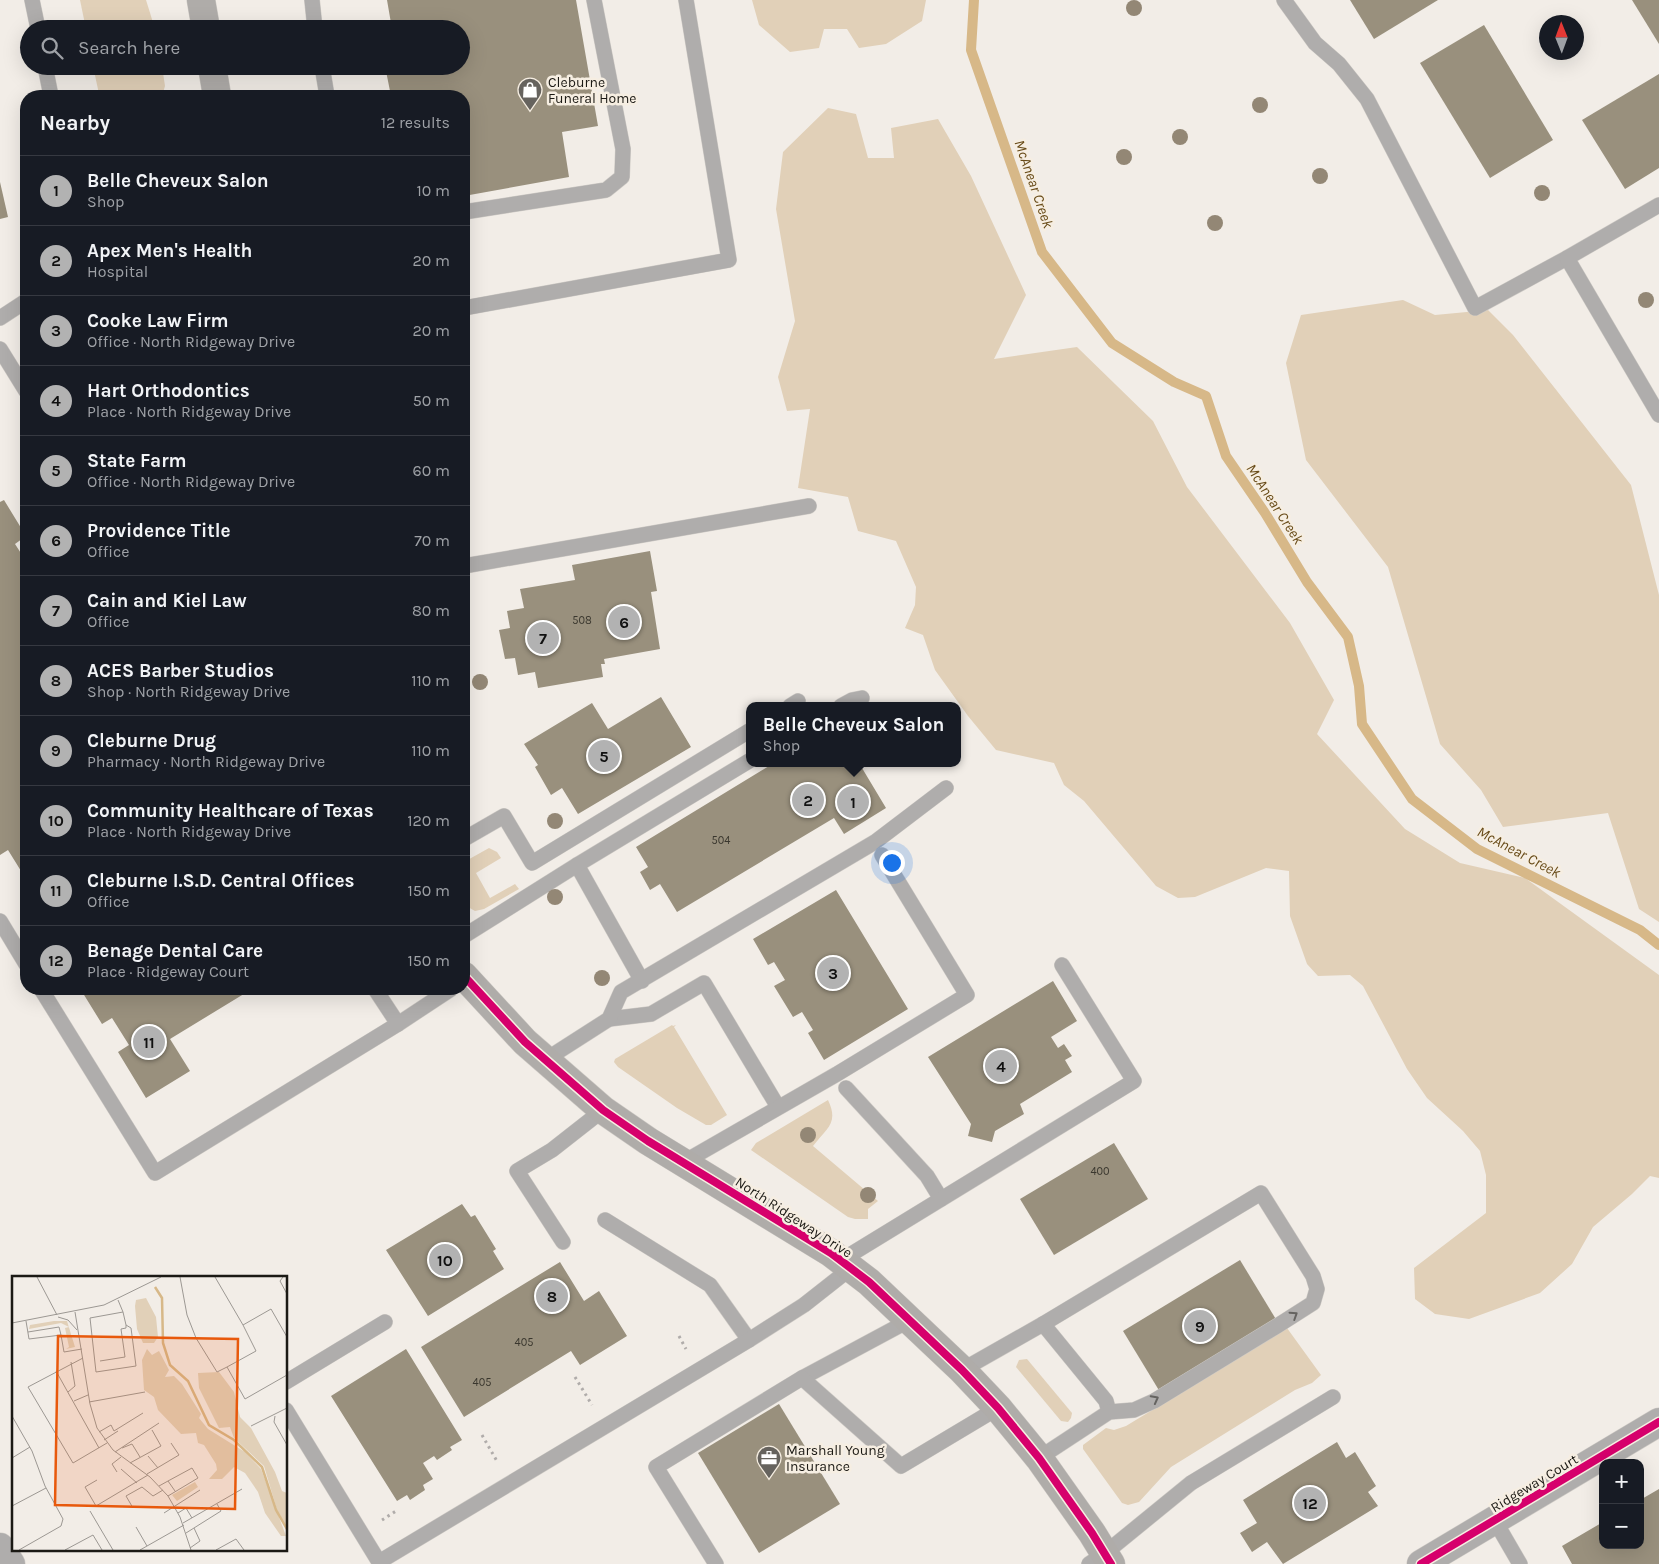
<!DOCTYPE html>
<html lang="en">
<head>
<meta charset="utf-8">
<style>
  :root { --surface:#171b24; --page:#20242c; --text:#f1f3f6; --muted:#9ea1a6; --line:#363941; --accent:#b2b2b2 }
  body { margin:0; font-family:Karla,sans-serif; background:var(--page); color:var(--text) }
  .controls { position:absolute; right:15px; bottom:15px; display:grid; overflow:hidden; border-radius:10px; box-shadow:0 5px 20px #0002 }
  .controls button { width:45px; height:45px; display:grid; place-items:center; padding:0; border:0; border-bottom:1px solid var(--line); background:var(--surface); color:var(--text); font:25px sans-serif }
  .compass { position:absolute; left:1539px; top:15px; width:45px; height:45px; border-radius:50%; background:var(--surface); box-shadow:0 5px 20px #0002; rotate:359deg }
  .you { position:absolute; left:891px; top:862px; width:18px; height:18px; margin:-12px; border:4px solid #fff; border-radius:50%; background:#1a73e8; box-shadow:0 0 0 8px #1a73e833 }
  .badge { display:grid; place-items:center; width:32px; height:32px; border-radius:50%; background:var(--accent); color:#111; font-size:16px; font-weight:700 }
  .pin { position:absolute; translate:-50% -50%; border:2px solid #fff; box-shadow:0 1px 5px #0006 }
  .popup { position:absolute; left:746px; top:702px; width:215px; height:65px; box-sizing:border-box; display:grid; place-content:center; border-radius:10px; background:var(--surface); filter:drop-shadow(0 1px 4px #0005); font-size:16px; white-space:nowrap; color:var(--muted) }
  .popup b { font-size:19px; color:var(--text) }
  .popup::after { content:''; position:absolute; left:50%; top:100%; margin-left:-10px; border:10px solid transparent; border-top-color:var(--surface) }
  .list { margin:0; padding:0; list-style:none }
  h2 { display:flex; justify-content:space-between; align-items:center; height:65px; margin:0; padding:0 20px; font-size:21px }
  h2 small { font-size:16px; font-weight:400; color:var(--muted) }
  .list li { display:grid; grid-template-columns:32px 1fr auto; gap:15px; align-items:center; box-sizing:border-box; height:70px; padding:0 20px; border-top:1px solid var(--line) }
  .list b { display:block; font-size:19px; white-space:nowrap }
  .list p { margin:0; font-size:16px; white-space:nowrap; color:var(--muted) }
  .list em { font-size:16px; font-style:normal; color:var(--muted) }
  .icon { flex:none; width:28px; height:28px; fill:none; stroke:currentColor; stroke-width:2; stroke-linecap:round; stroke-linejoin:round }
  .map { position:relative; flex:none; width:1659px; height:1564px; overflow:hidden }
  .search { position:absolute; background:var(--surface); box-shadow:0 5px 20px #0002; left:20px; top:20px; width:450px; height:55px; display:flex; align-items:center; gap:12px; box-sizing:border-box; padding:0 18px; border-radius:28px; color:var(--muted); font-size:19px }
  .panel { position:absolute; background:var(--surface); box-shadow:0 5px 20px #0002; left:20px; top:90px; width:450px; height:905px; border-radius:20px }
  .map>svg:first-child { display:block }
  .green { fill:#e1d0b8 }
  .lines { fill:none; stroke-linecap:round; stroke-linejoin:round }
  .stream { stroke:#d7b888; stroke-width:10 }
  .building { fill:#99907d }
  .lane-casing { stroke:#cfcbc6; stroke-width:16 }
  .street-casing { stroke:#cfcbc6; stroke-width:29 }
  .secondary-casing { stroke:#cfcbc6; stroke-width:29 }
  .path { stroke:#b0acaa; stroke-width:3; stroke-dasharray:2.5 4; stroke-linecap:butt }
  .lane { stroke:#afadac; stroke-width:15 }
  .street { stroke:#afadac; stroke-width:28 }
  .secondary { stroke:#afaca9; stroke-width:28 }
  .cycleway-casing { stroke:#f6eee2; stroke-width:11 }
  .cycleway { stroke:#d6006c; stroke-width:8 }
  .tree { fill:#938775 }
  .oneway { stroke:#656360 }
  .labels { text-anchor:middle; stroke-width:5; stroke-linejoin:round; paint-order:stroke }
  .number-label { font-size:11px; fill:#3a372e }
  .poi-label { font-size:14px; fill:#1b1914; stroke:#f6eee2; text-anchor:start }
  .street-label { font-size:14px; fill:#1b1914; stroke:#f6eee2 }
  .water-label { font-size:15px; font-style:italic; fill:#684b18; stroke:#f6eee2 }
  .inset-river { fill:none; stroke:#d7b888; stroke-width:2.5 }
  .inset-road { fill:none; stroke:#9c9893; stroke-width:1 }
  .view { fill:#e8590c; fill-opacity:0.15; stroke:#e8590c; stroke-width:2.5 }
  .inset-edge { fill:none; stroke:#1b1914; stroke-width:2.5 }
</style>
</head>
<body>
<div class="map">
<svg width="1659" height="1564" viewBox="0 0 1659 1564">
  <rect width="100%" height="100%" fill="#f2ede7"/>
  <g class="green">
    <polygon points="80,0 146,0 155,29 86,29"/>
    <polygon points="752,0 926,0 922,21 886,44 859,48 847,29 824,29 819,48 790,52 759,25"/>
    <polygon points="93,66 162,66 165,86 162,96 105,96 105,94 99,94"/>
    <polygon points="828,108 856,114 868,158 894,158 891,128 938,119 971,176 1026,295 994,359 1077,347 1153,421 1187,487 1290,623 1334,700 1317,734 1405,829 1460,863 1525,878 1659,975 1659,1178 1650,1176 1632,1194 1593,1227 1572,1264 1540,1293 1469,1319 1435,1314 1415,1299 1414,1268 1486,1213 1486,1175 1480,1151 1463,1131 1427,1098 1407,1069 1363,986 1350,975 1318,976 1307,964 1290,916 1289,871 1266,868 1195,897 1178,898 1156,886 1084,801 1064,785 1054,763 996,750 968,716 935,670 923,635 905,628 915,605 916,587 896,541 858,531 848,497 798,488 810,409 787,411 778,377 795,321 776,209 783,152"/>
    <polygon points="1403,300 1435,315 1488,310 1513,335 1631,485 1659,595 1659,922 1639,909 1608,813 1503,827 1481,790 1440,744 1388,567 1306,460 1286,363 1301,315"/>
    <polygon points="489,848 497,852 501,858 476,873 490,898 515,884 519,889 484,909 475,911 468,907 464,900 464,862"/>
    <polygon points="672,1025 673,1026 676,1025 674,1027 727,1115 711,1125 706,1125 677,1108 618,1067 614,1062 615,1059"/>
    <path d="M 828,1100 C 839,1123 827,1128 813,1146 L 878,1201 L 868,1209 L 868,1219 L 855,1219 L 848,1217 L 751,1150 L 756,1143 Z"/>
    <polygon points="1287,1328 1321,1375 1312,1383 1295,1390 1171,1467 1139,1502 1128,1505 1122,1503 1083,1449 1083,1445 1106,1428 1114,1430 1126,1426"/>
    <polygon points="1027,1359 1072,1413 1071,1418 1068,1422 1061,1421 1016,1367 1019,1360"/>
  </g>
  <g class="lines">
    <polyline class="stream" points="974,0 971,50 1042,252 1112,343 1174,382 1206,396 1226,456 1265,513 1307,582 1348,637 1359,686 1362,724 1412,799 1477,849 1640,930 1659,945"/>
  </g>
  <g class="building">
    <polygon points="387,0 576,0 598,126 562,132 569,177 464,196 464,96 391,96 385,66 461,66 461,29 392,29"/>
    <polygon points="1350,0 1438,0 1374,39"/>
    <polygon points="1632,0 1659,0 1659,44"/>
    <polygon points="1484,25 1553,140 1490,178 1420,63"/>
    <polygon points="1659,74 1659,168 1625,189 1582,120"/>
    <polygon points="0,182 8,217 0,219"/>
    <polygon points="4,500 26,536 15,544 26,561 26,879 8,850 0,855 0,502"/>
    <polygon points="650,551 657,591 651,592 660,649 604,659 605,664 601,664 603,677 538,688 535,672 518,675 515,658 505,659 499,630 510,628 507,611 524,608 520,589 575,580 572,565"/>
    <polygon points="661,697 691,747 578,814 562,788 551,795 535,767 538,765 524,744 592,703 608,729"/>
    <polygon points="774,763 859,763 886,808 844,834 834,818 677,912 660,884 650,890 640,872 648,867 636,847"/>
    <polygon points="836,890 908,1009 824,1060 808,1033 813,1030 802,1012 793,1017 774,986 785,980 774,962 768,965 753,939"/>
    <polygon points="1053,981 1077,1021 1051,1037 1058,1048 1064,1044 1072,1056 1065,1060 1072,1072 1020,1104 1024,1114 995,1131 992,1142 968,1136 971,1124 928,1057"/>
    <polygon points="83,989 252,989 170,1039 190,1071 146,1098 118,1052 129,1045 112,1018 102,1024 81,990"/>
    <polygon points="1114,1143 1148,1199 1054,1255 1020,1199"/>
    <polygon points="462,1204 471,1217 475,1215 496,1249 493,1251 504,1269 428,1316 386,1250"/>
    <polygon points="1240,1260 1277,1321 1160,1392 1123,1331"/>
    <polygon points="560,1262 584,1301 599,1291 627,1336 580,1365 571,1351 464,1417 421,1347"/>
    <polygon points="406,1349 462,1440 450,1447 452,1450 437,1460 434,1456 423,1463 433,1479 423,1485 425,1490 410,1500 407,1495 397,1501 331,1396"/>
    <polygon points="779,1404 840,1504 759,1553 698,1453"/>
    <polygon points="1337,1442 1346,1458 1355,1452 1376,1486 1368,1492 1378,1506 1283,1564 1267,1542 1252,1552 1240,1533 1257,1523 1243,1500"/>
    <polygon points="1659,1489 1659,1564 1572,1564 1562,1546 1603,1522 1603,1545 1640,1545 1640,1500"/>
  </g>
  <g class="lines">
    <defs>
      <g id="lane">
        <polyline points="32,0 38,29"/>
        <polyline points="312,0 315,29"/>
        <polyline points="1284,0 1315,43 1339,64 1367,99 1475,308 1567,258"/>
        <polyline points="45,66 51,96"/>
        <polyline points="322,66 327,96"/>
        <polyline points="1659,205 1567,258 1659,415"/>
        <polyline points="464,212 606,190 622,177 623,149 594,0"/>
        <polyline points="464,308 729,260 686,0"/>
        <polyline points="0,318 26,301"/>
        <polyline points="0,349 26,391"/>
        <polyline points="464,566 809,506"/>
        <polyline points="790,706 798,701"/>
        <polyline points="841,706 852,700 862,698"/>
        <polyline points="464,839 504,816 532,863 749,731"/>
        <polyline points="577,865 642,981"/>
        <polyline points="0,921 26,964"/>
        <polyline points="464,936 577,865 749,761"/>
        <polyline points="41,989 155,1173 398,1024 451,989"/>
        <polyline points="375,989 398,1024"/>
        <polyline points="609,1019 651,1014 704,983 778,1107"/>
        <polyline points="545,1060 609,1019 621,992 875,842 946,788"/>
        <polyline points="846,1088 927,1176 941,1199"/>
        <polyline points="684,1162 837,1074 967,995 882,855"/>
        <polyline points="605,1220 710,1285 749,1340"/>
        <polyline points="563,1242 517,1171 552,1150 603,1110"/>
        <polyline points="840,1261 1134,1081 1062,965"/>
        <polyline points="962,1370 1043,1324 1106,1401 1109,1412"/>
        <polyline points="802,1378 910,1320"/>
        <polyline points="286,1382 385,1322"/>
        <polyline points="286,1410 379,1562 749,1340 804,1305 851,1268"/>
        <polyline points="1039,1458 1109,1412 1134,1410 1154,1401 1277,1326 1313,1303 1317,1289 1313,1276 1261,1193 1043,1324"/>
        <polyline points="1495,1521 1520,1564"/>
        <polyline points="716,1564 656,1467 802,1378 901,1466 998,1408"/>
        <polyline points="1089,1564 1104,1554 1191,1483 1333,1397"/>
      </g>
      <g id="street">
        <polyline points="0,1547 11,1564"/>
        <polyline points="1421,1564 1659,1422"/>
      </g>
      <g id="secondary">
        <polyline points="201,0 206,29"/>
        <polyline points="212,66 217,96"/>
        <polyline points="464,976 525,1042 603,1110 648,1141 831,1253 869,1282 962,1370 998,1408 1039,1458 1092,1533 1111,1564"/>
      </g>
    </defs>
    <use href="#lane" class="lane-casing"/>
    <use href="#street" class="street-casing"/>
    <use href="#secondary" class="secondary-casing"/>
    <g class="path">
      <polyline points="679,1336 686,1349"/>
      <polyline points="575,1377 592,1405"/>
      <polyline points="482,1435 498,1463"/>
      <polyline points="382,1520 396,1511"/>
    </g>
    <use href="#lane" class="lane"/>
    <use href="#street" class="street"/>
    <use href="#secondary" class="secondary"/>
    <defs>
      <g id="cycleway">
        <polyline points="464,976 525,1042 603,1110 648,1141 831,1253 869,1282 962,1370 998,1408 1039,1458 1092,1533 1111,1564"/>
        <polyline points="1421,1564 1659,1422"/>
      </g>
    </defs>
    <use href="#cycleway" class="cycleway-casing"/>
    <use href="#cycleway" class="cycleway"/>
  </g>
  <g class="tree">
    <circle cx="1134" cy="8" r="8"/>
    <circle cx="1260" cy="105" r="8"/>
    <circle cx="1180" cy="137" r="8"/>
    <circle cx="1124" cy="157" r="8"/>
    <circle cx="1320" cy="176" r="8"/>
    <circle cx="1542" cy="193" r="8"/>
    <circle cx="1215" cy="223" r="8"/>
    <circle cx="1646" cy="300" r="8"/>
    <circle cx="480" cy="682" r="8"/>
    <circle cx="555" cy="821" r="8"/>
    <circle cx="555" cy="897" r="8"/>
    <circle cx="602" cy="978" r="8"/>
    <circle cx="808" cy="1135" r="8"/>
    <circle cx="868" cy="1195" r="8"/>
  </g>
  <defs><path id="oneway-chevron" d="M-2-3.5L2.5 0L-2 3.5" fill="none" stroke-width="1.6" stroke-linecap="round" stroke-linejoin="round" transform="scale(1.25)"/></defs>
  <g class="oneway">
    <use href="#oneway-chevron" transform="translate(1294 1315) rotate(-33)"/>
    <use href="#oneway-chevron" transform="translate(1155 1399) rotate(-28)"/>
  </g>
  <defs>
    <symbol id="shop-pin" viewBox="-11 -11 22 30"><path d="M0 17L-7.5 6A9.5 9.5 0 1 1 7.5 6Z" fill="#66635e" stroke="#f6eee2"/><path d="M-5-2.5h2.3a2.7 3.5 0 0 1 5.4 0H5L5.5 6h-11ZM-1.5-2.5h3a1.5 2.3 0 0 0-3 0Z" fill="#fff"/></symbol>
    <symbol id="office-pin" viewBox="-11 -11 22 30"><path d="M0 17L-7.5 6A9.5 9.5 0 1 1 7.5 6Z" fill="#66635e" stroke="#f6eee2"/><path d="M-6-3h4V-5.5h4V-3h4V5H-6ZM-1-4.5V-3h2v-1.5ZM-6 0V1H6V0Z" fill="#fff"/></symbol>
  </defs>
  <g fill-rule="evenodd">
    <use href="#shop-pin" x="516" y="76" width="28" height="38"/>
    <use href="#office-pin" x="755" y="1444" width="28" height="38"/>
  </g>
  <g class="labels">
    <g class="number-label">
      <text x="582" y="624">508</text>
      <text x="721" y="844">504</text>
      <text x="1100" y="1175">400</text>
      <text x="524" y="1346">405</text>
      <text x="482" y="1386">405</text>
    </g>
    <g class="poi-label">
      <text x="548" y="87">Cleburne<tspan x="548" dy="16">Funeral Home</tspan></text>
      <text x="786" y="1455">Marshall Young<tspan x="786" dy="16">Insurance</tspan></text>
    </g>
    <g class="street-label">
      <text transform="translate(794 1217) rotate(33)" y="5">North Ridgeway Drive</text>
      <text transform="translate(1534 1483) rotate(-31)" y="5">Ridgeway Court</text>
    </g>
    <g class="water-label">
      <text transform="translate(1034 184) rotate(71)" y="5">McAnear Creek</text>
      <text transform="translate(1275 504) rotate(57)" y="5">McAnear Creek</text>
      <text transform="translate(1519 852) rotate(28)" y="5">McAnear Creek</text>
    </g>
  </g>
  <g transform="translate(12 1276)">
    <rect width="275" height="275" fill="#f2ede7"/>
    <path d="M 134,22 L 144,41 L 146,61 L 142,67 L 131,67 L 125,53 L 123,30 L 124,24 ZM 42,45 L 55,45 L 63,71 L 54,73 L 57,71 L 53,52 L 57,51 L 49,47 L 17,53 L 18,49 ZM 135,73 L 140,79 L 147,75 L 157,94 L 153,101 L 162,100 L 170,108 L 189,138 L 187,142 L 196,153 L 233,176 L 249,193 L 274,260 L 269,260 L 253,237 L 246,216 L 233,197 L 222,191 L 210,203 L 197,203 L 205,194 L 204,188 L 192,169 L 186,167 L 184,157 L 169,158 L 146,134 L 142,121 L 132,114 L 130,84 ZM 207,96 L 222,116 L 228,141 L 239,152 L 263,196 L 270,215 L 275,217 L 275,251 L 265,234 L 252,190 L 222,162 L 218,151 L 207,152 L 187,112 L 186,97 ZM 183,206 L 186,211 L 165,225 L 160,219 Z" fill="#e1d0b8"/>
    <path class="inset-river" d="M 143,11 L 150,22 L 151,67 L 158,89 L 176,105 L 197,149 L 222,164 L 250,191 L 264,234 L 275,253"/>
    <path class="inset-road" d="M 25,1 L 45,39M 168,1 L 175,39 L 184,62 L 205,96 L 215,91M 203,1 L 231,49M 271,1 L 268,5 L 275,18M 106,24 L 111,36 L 114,49 L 119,52 L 124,90 L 84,96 L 78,42 L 111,36M 63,36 L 78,128 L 85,152 L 101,174 L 138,201 L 156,220 L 168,241 L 179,274M 46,41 L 56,44 L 65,54M 14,45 L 17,63 L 49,59 L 52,76 L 70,73M 0,47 L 92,29 L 149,1M 16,56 L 47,51 L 49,59M 275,61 L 259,33 L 231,49 L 244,75 L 215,91 L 233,123 L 275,99M 71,82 L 16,111 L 61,187 L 95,167M 88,85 L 113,81 L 109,53 L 114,52 L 114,49M 44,95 L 87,172M 56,116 L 63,110 L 59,86M 62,125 L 76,119M 77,126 L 133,116M 0,140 L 20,175 L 33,210 L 51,243 L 49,250 L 7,274M 263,140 L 262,146 L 275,169M 239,150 L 275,132M 87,156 L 99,149 L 102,155 L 131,137M 92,164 L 106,155M 110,172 L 120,168 L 128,181M 103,176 L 147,147M 136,180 L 146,192M 0,182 L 18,171M 118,187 L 149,170 L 140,154M 109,193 L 125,207M 105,196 L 100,188 L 109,181M 135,198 L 167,179 L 159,167M 85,204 L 73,211 L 84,230 L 136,199M 147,210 L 156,205 L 163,215M 156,220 L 186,202 L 180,192 L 156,205M 0,230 L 34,212M 121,232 L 114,220 L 130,211 L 141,220 L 151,214M 78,235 L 101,274M 152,237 L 188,214M 166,237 L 174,232 L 180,242M 171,247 L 230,213M 124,251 L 135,270M 174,257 L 209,235 L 205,228M 178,272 L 188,265 L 182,252M 53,274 L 81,259 L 90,274M 128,274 L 172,249M 204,274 L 224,263 L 232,274"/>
    <path class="view" d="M 46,60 L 226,63 L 223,233 L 43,229 Z"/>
    <rect width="275" height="275" class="inset-edge"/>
  </g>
</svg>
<div class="controls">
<button>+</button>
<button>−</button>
</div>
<svg class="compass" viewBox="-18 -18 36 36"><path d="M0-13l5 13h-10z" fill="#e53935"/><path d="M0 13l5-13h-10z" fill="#9ea1a6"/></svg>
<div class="you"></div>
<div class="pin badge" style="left:853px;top:802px">1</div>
<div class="popup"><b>Belle Cheveux Salon</b>Shop</div>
<div class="pin badge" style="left:808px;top:800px">2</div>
<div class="pin badge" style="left:833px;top:973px">3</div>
<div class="pin badge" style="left:1001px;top:1066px">4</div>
<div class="pin badge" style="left:604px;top:756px">5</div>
<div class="pin badge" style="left:624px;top:622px">6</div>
<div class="pin badge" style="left:543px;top:638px">7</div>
<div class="pin badge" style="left:552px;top:1296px">8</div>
<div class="pin badge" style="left:1200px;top:1326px">9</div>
<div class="pin badge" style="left:445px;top:1260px">10</div>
<div class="pin badge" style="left:149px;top:1042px">11</div>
<div class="pin badge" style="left:1310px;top:1503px">12</div>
<div class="search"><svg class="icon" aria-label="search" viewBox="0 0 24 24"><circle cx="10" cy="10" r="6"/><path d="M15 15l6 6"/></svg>Search here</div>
<section class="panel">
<h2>Nearby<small>12 results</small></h2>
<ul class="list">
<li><span class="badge">1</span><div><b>Belle Cheveux Salon</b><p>Shop</p></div><em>10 m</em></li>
<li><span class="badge">2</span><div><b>Apex Men's Health</b><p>Hospital</p></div><em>20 m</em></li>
<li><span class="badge">3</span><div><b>Cooke Law Firm</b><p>Office · North Ridgeway Drive</p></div><em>20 m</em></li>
<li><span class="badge">4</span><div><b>Hart Orthodontics</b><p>Place · North Ridgeway Drive</p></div><em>50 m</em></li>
<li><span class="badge">5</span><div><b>State Farm</b><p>Office · North Ridgeway Drive</p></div><em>60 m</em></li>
<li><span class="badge">6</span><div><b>Providence Title</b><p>Office</p></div><em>70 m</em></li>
<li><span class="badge">7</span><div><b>Cain and Kiel Law</b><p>Office</p></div><em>80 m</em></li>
<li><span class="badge">8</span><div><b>ACES Barber Studios</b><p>Shop · North Ridgeway Drive</p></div><em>110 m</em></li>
<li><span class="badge">9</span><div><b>Cleburne Drug</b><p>Pharmacy · North Ridgeway Drive</p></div><em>110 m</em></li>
<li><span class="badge">10</span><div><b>Community Healthcare of Texas</b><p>Place · North Ridgeway Drive</p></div><em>120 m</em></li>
<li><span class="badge">11</span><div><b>Cleburne I.S.D. Central Offices</b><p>Office</p></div><em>150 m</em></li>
<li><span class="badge">12</span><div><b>Benage Dental Care</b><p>Place · Ridgeway Court</p></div><em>150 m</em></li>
</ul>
</section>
</div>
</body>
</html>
